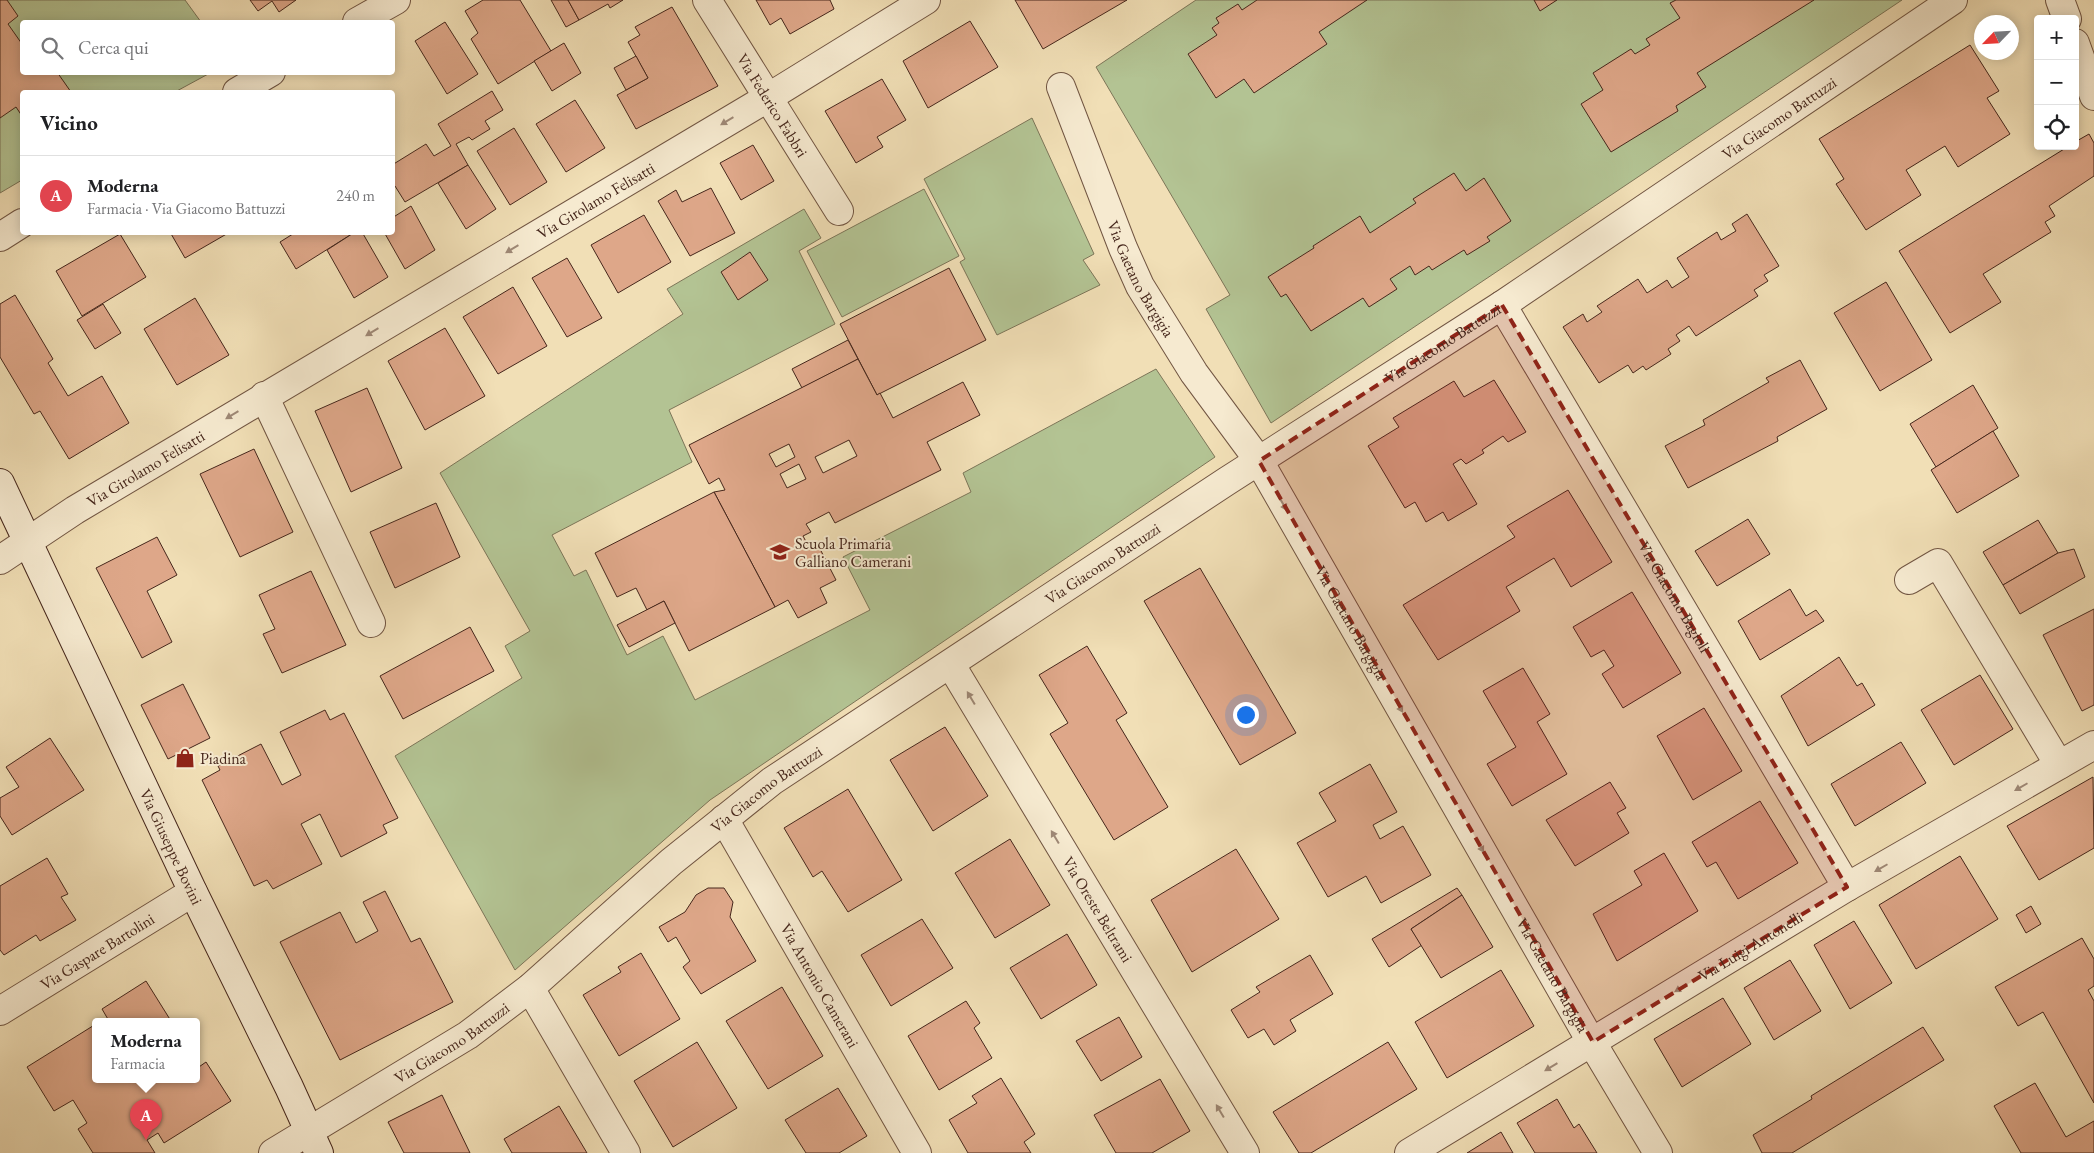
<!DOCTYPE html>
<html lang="it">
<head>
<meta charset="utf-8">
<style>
  :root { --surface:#fff; --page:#f2f2f2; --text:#202124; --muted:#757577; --line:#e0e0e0; --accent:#8f2418 }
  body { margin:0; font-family:"EB Garamond",serif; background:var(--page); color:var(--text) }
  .controls { position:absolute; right:15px; top:15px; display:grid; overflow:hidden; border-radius:5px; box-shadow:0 2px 12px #0003 }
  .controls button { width:45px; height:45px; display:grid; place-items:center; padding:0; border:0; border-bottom:1px solid var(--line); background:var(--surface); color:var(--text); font:25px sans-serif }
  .compass { position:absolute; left:1974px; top:15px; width:45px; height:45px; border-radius:50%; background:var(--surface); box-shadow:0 2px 12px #0003; rotate:245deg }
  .you { position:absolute; left:1245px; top:714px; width:18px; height:18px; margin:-12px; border:4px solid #fff; border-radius:50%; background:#1a73e8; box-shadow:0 0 0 8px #1a73e833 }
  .badge { display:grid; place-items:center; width:32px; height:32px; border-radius:50%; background:var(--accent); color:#fff; font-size:16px; font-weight:700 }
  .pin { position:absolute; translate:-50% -41px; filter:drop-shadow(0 1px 2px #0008) }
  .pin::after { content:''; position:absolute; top:26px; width:18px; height:15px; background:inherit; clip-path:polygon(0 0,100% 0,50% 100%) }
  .popup { position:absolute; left:92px; top:1018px; width:108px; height:65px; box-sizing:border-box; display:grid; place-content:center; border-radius:5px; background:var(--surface); filter:drop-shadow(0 1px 4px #0005); font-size:16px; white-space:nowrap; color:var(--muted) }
  .popup b { font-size:19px; color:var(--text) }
  .popup::after { content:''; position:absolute; left:50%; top:100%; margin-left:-10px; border:10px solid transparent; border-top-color:var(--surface) }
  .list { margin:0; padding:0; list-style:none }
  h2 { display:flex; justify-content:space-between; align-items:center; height:65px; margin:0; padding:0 20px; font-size:21px }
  h2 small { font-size:16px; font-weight:400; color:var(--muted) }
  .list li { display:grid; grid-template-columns:32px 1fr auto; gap:15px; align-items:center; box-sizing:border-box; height:80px; padding:0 20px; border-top:1px solid var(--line) }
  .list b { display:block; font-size:19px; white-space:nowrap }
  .list p { margin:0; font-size:16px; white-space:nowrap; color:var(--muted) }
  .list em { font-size:16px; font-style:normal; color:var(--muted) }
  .icon { flex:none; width:28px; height:28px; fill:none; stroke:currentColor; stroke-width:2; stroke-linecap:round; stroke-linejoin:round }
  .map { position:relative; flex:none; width:2094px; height:1153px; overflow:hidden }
  .search { position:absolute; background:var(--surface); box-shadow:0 2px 12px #0003; left:20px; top:20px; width:375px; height:55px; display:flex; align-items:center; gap:12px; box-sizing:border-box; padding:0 18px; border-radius:5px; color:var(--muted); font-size:19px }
  .panel { position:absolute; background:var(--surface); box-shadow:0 2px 12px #0003; left:20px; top:90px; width:375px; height:145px; border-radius:5px }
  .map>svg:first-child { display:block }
  .green { fill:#b3c393; stroke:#7c7558 }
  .building { fill:#dea789; stroke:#46271c; fill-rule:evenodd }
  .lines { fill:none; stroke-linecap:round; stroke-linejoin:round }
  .street-casing { stroke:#715542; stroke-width:30 }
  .secondary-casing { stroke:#46271c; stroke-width:30 }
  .street { stroke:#f6ead0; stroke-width:28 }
  .secondary { stroke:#f6ead0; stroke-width:28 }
  .oneway { fill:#9e8876 }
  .marked { fill:#8f2418; fill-opacity:0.2; stroke:#8f2418; stroke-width:4; stroke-dasharray:10 6; stroke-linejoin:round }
  .labels { text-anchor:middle; stroke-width:4; stroke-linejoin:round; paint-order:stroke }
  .street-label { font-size:16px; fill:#46271c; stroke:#f6ead0 }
  .poi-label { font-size:16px; fill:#46271c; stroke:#f6ead0; text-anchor:start }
</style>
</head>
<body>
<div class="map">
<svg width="2094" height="1153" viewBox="0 0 2094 1153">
  <rect width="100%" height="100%" fill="#f1dfb6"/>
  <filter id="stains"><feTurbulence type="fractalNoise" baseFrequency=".004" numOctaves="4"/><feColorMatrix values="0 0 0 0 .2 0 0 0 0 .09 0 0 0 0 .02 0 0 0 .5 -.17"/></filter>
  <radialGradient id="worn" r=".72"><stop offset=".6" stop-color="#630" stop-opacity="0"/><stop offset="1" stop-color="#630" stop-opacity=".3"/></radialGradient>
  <g class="green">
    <polygon points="0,0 185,0 201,22 22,22 22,72 210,73 175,92 22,92 22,180 0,193"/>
    <polygon points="1196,0 1902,0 1271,423 1206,309 1230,295 1096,67"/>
    <polygon points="1032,118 1094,254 1083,260 1100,285 997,335 960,262 965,259 924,179"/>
    <polygon points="924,189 959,256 842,317 807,251"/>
    <polygon points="804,209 821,238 799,251 835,324 669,410 692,462 552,535 574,576 586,570 627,655 663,636 695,700 870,610 843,557 971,492 963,473 1156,369 1215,457 710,800 515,970 395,756 522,678 505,646 530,631 440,473 683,314 667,289"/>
  </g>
  <g class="building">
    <polygon points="0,0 7,0 18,16 8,24 22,44 22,72 57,72 71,92 22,92 22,116 16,107 0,118"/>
    <polygon points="250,0 296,0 279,12 272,1 258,11"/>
    <polygon points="483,0 520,0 551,51 498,84 471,39 478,33 465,11"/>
    <polygon points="551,0 568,0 579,20 566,27"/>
    <polygon points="568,0 623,0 610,8 608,4 579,20"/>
    <polygon points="756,0 830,0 834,9 790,34 781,18 770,25"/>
    <polygon points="1015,0 1127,0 1043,49"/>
    <polygon points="1257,0 1367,0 1319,32 1327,44 1254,93 1244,79 1216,98 1188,54 1217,35 1212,28 1219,23 1216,18 1238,4 1242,10"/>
    <polygon points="1534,0 1557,0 1540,11"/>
    <polygon points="1676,0 1814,0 1697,73 1706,87 1676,106 1678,111 1611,152 1581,104 1603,90 1593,73 1631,49 1635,54 1650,45 1646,39 1680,18 1670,3"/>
    <polygon points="672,7 718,86 636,129 617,95 648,78 628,42 640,35 635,27"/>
    <polygon points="970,21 998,67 928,108 903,61"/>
    <polygon points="445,22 478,74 447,94 415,41"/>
    <polygon points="564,43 581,73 552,91 534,61"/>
    <polygon points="1970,45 1999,91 1987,98 2010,134 1958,167 1945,146 1906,170 1921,195 1866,230 1836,184 1844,179 1819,139"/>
    <polygon points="636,56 648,78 626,90 614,68"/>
    <polygon points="882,79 906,120 877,137 883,147 856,163 825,111"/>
    <polygon points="492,91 503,110 485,121 490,129 472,140 469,137 456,144 468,165 405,202 395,186 392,188 392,165 426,144 434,156 451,146 438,124"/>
    <polygon points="575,100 605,148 566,172 536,124"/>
    <polygon points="514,128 547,182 510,205 477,151"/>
    <polygon points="2089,134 2094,143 2094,176 2049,206 2055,216 2045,222 2051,232 1983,274 2001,302 1950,333 1899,251 2069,146 2075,146 2075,142"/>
    <polygon points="753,145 774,181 741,200 720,163"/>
    <polygon points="468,165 496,209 466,229 438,183"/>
    <polygon points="1454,173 1466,191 1484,178 1511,221 1487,237 1490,241 1467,255 1464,250 1432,270 1429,266 1415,275 1410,266 1390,279 1397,289 1369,307 1363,298 1311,331 1286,294 1281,297 1268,277 1314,248 1313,246 1360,216 1370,233 1416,203 1413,199"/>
    <polygon points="711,188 735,233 690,256 658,201 676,190 682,202"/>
    <polygon points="411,206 435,250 405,269 384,232 392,232 392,218"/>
    <polygon points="1747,214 1779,266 1764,275 1768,281 1754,290 1758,296 1696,336 1689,326 1676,335 1680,341 1668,349 1671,354 1646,370 1643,366 1633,373 1628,365 1599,383 1563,327 1583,314 1587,322 1602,312 1597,306 1638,279 1647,293 1667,280 1672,288 1689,277 1677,258 1717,232 1721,240 1736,231 1732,224"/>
    <polygon points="644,215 671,262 618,293 591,245"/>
    <polygon points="170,232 230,232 185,258"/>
    <polygon points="296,232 355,232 296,269 280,242"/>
    <polygon points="355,232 362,232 388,277 354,298 327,250"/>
    <polygon points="120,234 146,277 82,316 56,271"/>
    <polygon points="750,252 768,280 738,300 721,272"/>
    <polygon points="567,258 602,318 567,337 532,278"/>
    <polygon points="949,268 986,340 877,395 840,324"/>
    <polygon points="1886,282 1932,360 1880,391 1834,313"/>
    <polygon points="513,287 547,346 498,374 463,317"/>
    <polygon points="15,295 53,359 48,363 68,396 102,376 129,423 69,459 40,411 34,414 0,357 0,304"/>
    <polygon points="195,298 229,355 177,385 144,329"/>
    <polygon points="103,304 121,333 95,349 77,320"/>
    <polygon points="445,328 485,396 425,430 388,361"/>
    <polygon points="848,340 858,359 802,388 792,369"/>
    <path d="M 858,359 L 877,395 L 880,393 L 893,418 L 963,382 L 980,415 L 927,442 L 941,470 L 835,523 L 829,512 L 806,524 L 811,532 L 803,536 L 810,549 L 818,545 L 836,580 L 820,588 L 827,603 L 798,618 L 788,600 L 775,607 L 714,492 L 725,490 L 719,478 L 709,484 L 689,445 ZM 849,440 L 857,456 L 823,473 L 815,457 ZM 789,444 L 795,457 L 776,467 L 769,454 ZM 799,464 L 806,479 L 787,488 L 780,474 Z"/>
    <polygon points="1800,360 1827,409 1777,437 1778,441 1688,488 1665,446 1705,425 1703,420 1769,382 1766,378"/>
    <polygon points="1494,380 1526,432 1508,442 1503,436 1482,450 1484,453 1466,464 1461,459 1453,464 1477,504 1448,521 1443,512 1426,522 1415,502 1405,508 1368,446 1399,427 1393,418 1454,381 1464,397"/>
    <polygon points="1973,385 1998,428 1936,467 1910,424"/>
    <polygon points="367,388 402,468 351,492 315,411"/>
    <polygon points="1993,431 2019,476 1957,513 1931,470"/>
    <polygon points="254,449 293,532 240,557 200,474"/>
    <polygon points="1568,490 1612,562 1571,587 1554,558 1506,587 1520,611 1438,660 1403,605 1515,537 1507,526"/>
    <polygon points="714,492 775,607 689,651 664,601 647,610 636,588 617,597 595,553"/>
    <polygon points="436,503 460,557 395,588 370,532"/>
    <polygon points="1748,519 1770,554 1717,586 1695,551"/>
    <polygon points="2038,520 2058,553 2003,585 1983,552"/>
    <polygon points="157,537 177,575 147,591 172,642 142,658 96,568"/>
    <polygon points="2074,549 2085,577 2020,614 2003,585 2058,553"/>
    <polygon points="1200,568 1296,733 1240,765 1144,601"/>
    <polygon points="311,571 346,645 282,673 263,634 275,629 259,595"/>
    <polygon points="1790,589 1806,616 1816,610 1824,621 1760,660 1738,621"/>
    <polygon points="1632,592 1681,673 1623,708 1602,674 1614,666 1604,650 1591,657 1573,627"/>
    <polygon points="664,601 675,623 629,647 617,625"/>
    <polygon points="2094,609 2094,705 2082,711 2043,635"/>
    <polygon points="470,627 494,671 403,719 380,676"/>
    <polygon points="1087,646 1127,713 1116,720 1168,807 1114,840 1050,734 1068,723 1039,675"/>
    <polygon points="1839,657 1857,686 1862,683 1875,705 1808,746 1781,696"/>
    <polygon points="1523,668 1550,714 1537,722 1567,774 1512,806 1487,764 1516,747 1483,691"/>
    <polygon points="1980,675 2013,729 1954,765 1921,710"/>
    <polygon points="183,684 210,738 168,759 141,705"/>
    <polygon points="1704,708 1742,771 1693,800 1657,736"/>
    <polygon points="325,710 330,720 344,713 398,818 383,825 387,833 341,857 320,814 301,824 322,864 273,889 267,880 254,886 202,780 220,770 218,766 261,744 282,785 301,775 280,732"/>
    <polygon points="945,727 988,796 933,831 890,760"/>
    <polygon points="50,738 84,790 12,835 0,816 0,798 19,787 6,767"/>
    <polygon points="1901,742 1926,783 1855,826 1831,784"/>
    <polygon points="1370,764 1397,812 1373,825 1380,839 1403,826 1431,875 1381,903 1366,876 1328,897 1297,843 1336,821 1319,793"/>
    <polygon points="2093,777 2094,848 2039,880 2007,826"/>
    <polygon points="1610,782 1626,808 1617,813 1629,833 1575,866 1546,820"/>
    <polygon points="848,789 902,880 848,912 822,871 813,877 784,828"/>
    <polygon points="1760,801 1798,863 1738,899 1716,862 1707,867 1692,842"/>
    <polygon points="1010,839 1050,905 995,938 955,873"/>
    <polygon points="1236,849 1279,919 1192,972 1151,900"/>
    <polygon points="1664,853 1698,911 1617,961 1593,914 1642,885 1634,871"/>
    <polygon points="1960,856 1998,919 1916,969 1879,905"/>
    <polygon points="47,858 68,894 61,897 76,920 40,941 36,935 4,955 0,950 0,886"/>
    <polygon points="708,888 724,888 733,902 730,917 756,961 701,994 683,967 690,961 676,937 668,942 659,927 685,912 696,895"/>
    <polygon points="1457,888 1462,895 1411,929 1422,945 1389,967 1372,939"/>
    <polygon points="385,891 411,942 420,938 453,1002 340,1060 280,942 340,912 356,943 378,931 363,902"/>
    <polygon points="1462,895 1493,947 1441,978 1411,929"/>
    <polygon points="2031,906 2041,924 2026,933 2016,915"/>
    <polygon points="922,919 953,968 891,1006 861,955"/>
    <polygon points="1854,921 1892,983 1850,1009 1814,945"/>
    <polygon points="1067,934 1097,985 1041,1019 1010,968"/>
    <polygon points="2082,938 2094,959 2094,986 2088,990 2094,1001 2094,1103 2043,1012 2018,1026 1995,987"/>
    <polygon points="641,953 680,1019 619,1056 583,995 621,972 618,967"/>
    <polygon points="1310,955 1333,994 1290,1020 1296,1031 1274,1045 1264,1029 1248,1038 1231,1010 1260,992 1256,987"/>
    <polygon points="1790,960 1821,1011 1774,1040 1744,988"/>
    <polygon points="1501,970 1534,1026 1447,1078 1415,1022"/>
    <polygon points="146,981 171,1021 109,1021 102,1009"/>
    <polygon points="782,987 823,1056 768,1089 726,1021"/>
    <polygon points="1723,998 1751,1044 1682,1087 1654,1039"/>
    <polygon points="966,1001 980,1023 974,1028 992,1058 939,1090 908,1036"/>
    <polygon points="1119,1017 1142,1057 1101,1081 1076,1041"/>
    <polygon points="96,1024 96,1079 196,1079 196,1069 206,1062 231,1101 164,1143 158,1133 147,1140 155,1153 93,1153 78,1129 87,1123 73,1100 54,1111 27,1067"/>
    <polygon points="1923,1027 1944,1060 1792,1153 1762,1153 1753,1135 1812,1099 1811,1096"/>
    <polygon points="697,1042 737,1108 673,1147 634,1081"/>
    <polygon points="1388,1042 1417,1089 1311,1153 1299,1153 1273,1112"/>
    <polygon points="1001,1078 1035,1134 1024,1142 1031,1153 968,1153 949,1120 977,1103 972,1096"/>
    <polygon points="1160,1079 1190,1131 1152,1153 1116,1153 1094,1115"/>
    <polygon points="2035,1083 2066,1137 2094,1121 2094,1153 2021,1153 1994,1106"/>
    <polygon points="838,1088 867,1136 839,1153 806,1153 785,1120"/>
    <polygon points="442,1095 470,1153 404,1153 388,1122"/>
    <polygon points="1557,1099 1574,1128 1579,1124 1597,1153 1535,1153 1517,1123"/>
    <polygon points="559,1106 587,1153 512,1153 504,1139"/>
    <polygon points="1501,1132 1513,1153 1467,1153"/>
  </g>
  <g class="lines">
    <defs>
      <g id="street">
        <path id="s1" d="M 707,0 L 839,211"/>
        <polyline points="2060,0 2067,19"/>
        <polyline points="357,22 396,0"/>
        <polyline points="2075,43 2094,96"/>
        <path id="s2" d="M 1061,87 L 1123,248 L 1140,286 L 1194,373 L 1259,461 L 1585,1031 L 1658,1153"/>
        <polyline points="237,92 271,72"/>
        <polyline points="0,237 22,223"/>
        <path id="s3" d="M 1502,305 L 1847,887"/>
        <polyline points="264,396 371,623"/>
        <path id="s4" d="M 0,560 L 75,510 L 769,97 L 926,0"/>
        <polyline points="1909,580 1938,563 2059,765"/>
        <path id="s5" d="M 951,665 L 1245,1153"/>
        <path id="s6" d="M 724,819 L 917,1153"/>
        <polyline points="530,988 626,1153"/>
        <path id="s7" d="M 0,1011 L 193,892"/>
        <path id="s8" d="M 273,1153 L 468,1035 L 530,988 L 671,862 L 772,781 L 1227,481 L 1502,305 L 1953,0"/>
        <path id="s9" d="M 1409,1153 L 1847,887 L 2094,745"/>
      </g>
      <g id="secondary">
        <path id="s10" d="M 0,483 L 193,892 L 289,1087 L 319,1153"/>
      </g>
    </defs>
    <use href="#street" class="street-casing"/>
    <use href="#secondary" class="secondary-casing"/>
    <use href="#street" class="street"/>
    <use href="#secondary" class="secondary"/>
  </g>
  <defs><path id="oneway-solid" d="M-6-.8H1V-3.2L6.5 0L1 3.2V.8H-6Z" transform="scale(1.25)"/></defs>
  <g class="oneway">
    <use href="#oneway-solid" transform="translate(727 121) rotate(149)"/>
    <use href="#oneway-solid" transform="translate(512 249) rotate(149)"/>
    <use href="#oneway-solid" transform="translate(372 332) rotate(149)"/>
    <use href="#oneway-solid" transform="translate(232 415) rotate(149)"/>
    <use href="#oneway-solid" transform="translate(1283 504) rotate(60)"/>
    <use href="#oneway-solid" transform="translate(971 698) rotate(-121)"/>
    <use href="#oneway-solid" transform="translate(1399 706) rotate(60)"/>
    <use href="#oneway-solid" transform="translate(2021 787) rotate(150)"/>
    <use href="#oneway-solid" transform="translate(1055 837) rotate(-121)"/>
    <use href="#oneway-solid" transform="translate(1480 846) rotate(60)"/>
    <use href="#oneway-solid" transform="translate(1881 868) rotate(150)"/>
    <use href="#oneway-solid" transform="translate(1681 988) rotate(149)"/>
    <use href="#oneway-solid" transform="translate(1551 1067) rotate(149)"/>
    <use href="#oneway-solid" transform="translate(1220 1111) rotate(-121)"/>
  </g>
  <path class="marked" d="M 1502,305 L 1847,887 L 1593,1042 L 1259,461 Z"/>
  <defs>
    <symbol id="school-bare" viewBox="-9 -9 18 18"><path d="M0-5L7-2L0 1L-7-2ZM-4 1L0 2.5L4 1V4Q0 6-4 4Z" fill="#8f2418" stroke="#f6ead0" stroke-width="2.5" paint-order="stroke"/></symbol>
    <symbol id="shop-bare" viewBox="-9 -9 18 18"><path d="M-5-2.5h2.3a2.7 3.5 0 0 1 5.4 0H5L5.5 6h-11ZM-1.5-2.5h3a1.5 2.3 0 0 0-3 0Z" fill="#8f2418" stroke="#f6ead0" stroke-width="2.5" paint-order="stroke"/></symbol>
  </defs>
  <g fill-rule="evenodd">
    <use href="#school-bare" x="766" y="538" width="28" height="28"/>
    <use href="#shop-bare" x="171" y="744" width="28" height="28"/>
  </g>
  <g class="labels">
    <g class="street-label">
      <text dy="6" stroke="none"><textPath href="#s1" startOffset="124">Via Federico Fabbri</textPath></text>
      <text dy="6" stroke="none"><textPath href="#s8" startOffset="1830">Via Giacomo Battuzzi</textPath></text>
      <text dy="6" stroke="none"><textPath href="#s4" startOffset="696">Via Girolamo Felisatti</textPath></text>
      <text dy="6" stroke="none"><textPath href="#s2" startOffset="208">Via Gaetano Bargigia</textPath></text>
      <text dy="6" stroke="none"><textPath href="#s8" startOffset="1425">Via Giacomo Battuzzi</textPath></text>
      <text dy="6" stroke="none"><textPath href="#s4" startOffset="172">Via Girolamo Felisatti</textPath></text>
      <text dy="6" stroke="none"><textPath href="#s8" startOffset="1020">Via Giacomo Battuzzi</textPath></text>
      <text dy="6" stroke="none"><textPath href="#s3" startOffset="339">Via Giacomo Bagioli</textPath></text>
      <text dy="6" stroke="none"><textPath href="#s2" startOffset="612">Via Gaetano Bargigia</textPath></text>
      <text dy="6" stroke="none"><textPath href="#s8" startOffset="615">Via Giacomo Battuzzi</textPath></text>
      <text dy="6" stroke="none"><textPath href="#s10" startOffset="402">Via Giuseppe Bovini</textPath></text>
      <text dy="6" stroke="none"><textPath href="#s5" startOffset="285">Via Oreste Beltrami</textPath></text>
      <text dy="6" stroke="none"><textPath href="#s9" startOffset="399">Via Luigi Antonelli</textPath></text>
      <text dy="6" stroke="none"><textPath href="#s7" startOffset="114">Via Gaspare Bartolini</textPath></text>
      <text dy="6" stroke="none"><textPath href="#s2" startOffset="1018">Via Gaetano Bargigia</textPath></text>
      <text dy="6" stroke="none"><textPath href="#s6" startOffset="192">Via Antonio Camerani</textPath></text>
      <text dy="6" stroke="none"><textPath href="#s8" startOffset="210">Via Giacomo Battuzzi</textPath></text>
    </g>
    <g class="poi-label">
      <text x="795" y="549">Scuola Primaria<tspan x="795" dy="18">Galliano Camerani</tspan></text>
      <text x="200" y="764">Piadina</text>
    </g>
  </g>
  <rect width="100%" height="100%" filter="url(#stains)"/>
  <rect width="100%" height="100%" fill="url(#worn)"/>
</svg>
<div class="controls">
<button>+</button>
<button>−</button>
<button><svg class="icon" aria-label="locate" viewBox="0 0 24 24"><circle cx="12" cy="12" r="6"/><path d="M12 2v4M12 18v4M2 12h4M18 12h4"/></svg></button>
</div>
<svg class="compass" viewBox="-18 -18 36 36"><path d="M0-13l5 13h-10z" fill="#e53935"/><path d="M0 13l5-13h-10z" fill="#757577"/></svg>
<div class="you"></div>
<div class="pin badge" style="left:146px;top:1140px;background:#e0444e">A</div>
<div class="popup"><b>Moderna</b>Farmacia</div>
<div class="search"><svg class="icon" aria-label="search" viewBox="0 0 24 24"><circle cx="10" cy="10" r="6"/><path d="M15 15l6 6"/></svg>Cerca qui</div>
<section class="panel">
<h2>Vicino<small></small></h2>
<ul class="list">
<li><span class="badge" style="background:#e0444e">A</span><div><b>Moderna</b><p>Farmacia · Via Giacomo Battuzzi</p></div><em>240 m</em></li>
</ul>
</section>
</div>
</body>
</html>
